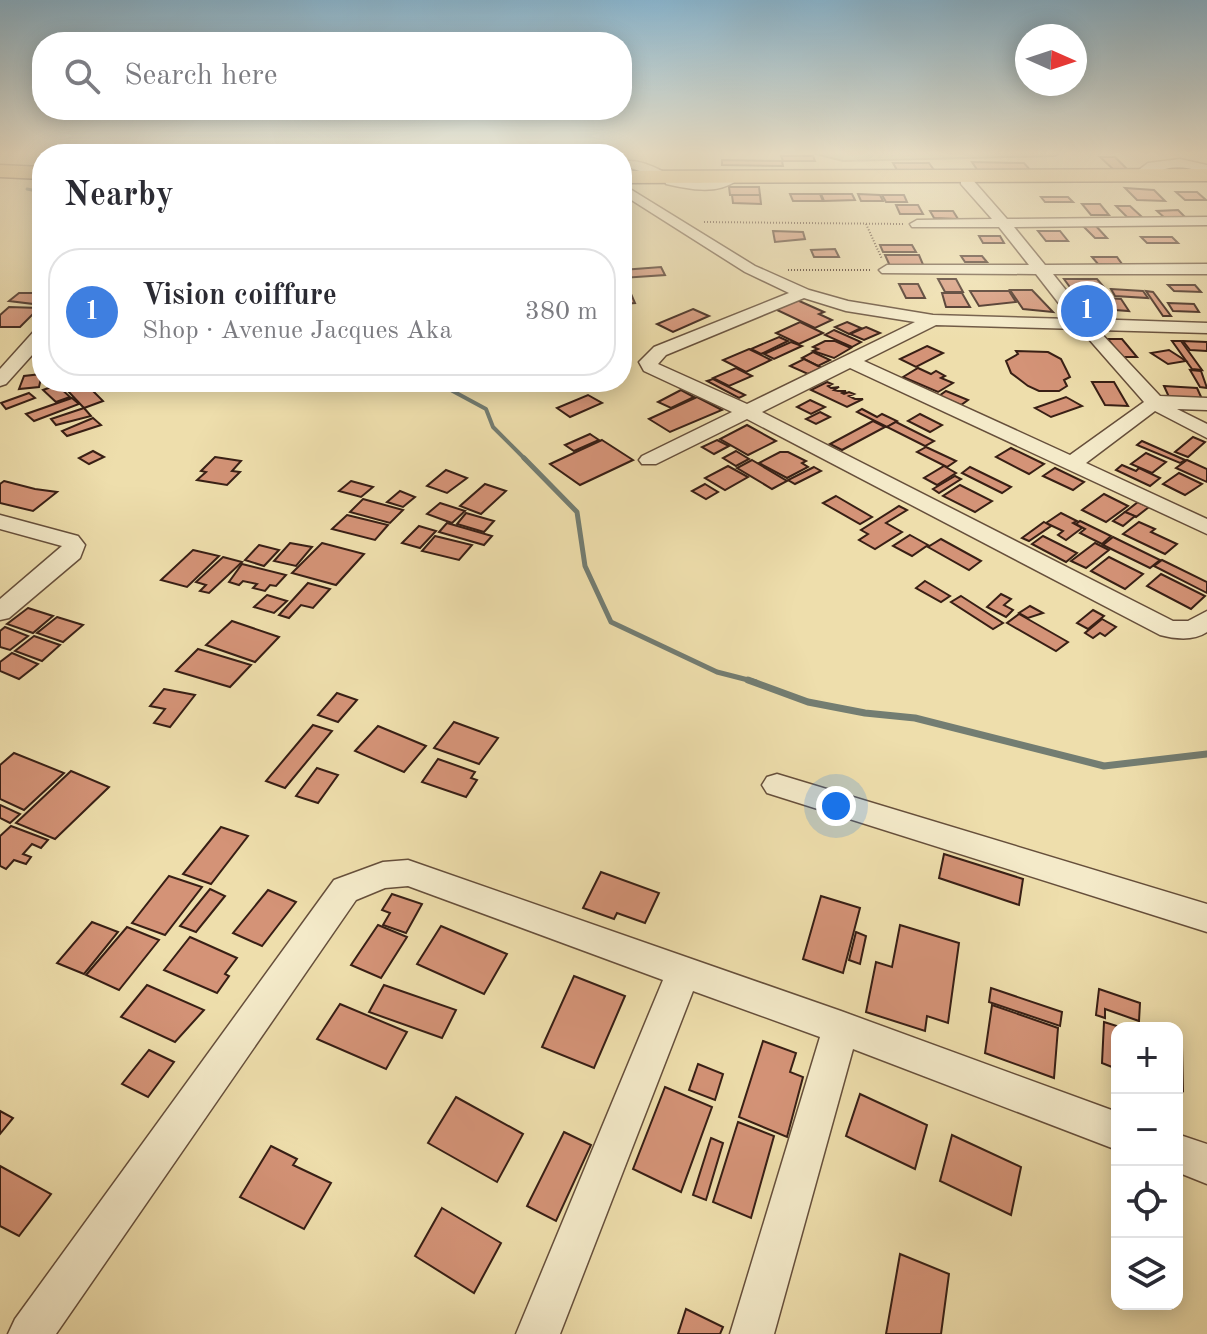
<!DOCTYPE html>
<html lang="en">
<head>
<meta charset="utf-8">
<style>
  :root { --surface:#fff; --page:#f2f2f3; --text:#2b2b33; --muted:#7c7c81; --line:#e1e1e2; --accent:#8f2418 }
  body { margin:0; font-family:"Old Standard TT",serif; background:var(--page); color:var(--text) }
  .controls { position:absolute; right:24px; bottom:24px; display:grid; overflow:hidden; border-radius:16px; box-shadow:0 4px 20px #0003 }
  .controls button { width:72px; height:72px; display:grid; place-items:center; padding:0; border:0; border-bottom:2px solid var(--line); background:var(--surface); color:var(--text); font:40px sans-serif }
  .compass { position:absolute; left:1015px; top:24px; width:72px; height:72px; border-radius:50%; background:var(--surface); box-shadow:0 4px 20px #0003; rotate:93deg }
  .you { position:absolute; left:836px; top:806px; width:28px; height:28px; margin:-20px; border:6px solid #fff; border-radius:50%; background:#1a73e8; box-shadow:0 0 0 12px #1a73e833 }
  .badge { display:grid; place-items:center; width:52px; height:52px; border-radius:50%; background:var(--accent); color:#fff; font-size:26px; font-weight:700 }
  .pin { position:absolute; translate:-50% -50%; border:4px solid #fff; box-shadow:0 2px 8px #0006 }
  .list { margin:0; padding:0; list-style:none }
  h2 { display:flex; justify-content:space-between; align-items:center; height:104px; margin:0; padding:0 32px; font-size:34px }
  h2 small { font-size:26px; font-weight:400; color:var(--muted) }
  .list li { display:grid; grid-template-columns:52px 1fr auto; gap:24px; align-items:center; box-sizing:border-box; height:128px; margin:0 16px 16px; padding:0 16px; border:2px solid var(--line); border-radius:32px }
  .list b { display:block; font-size:30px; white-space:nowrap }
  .list p { margin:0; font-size:26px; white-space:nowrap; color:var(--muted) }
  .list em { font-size:26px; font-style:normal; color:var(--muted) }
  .icon { flex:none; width:44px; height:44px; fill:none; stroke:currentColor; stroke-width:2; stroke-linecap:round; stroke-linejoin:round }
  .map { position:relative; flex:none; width:1207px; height:1334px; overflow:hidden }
  .search { position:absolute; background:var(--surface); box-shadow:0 4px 20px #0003; left:32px; top:32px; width:600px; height:88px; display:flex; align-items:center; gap:20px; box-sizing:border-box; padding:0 28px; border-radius:32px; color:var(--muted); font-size:30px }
  .panel { position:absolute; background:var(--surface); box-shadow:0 4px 20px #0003; left:32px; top:144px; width:600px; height:248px; border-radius:32px }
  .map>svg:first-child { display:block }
  .green { fill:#b4c28d; stroke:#767051; stroke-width:2 }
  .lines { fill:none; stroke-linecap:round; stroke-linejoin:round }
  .stream-far3 { stroke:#737d72; stroke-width:3 }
  .stream-far2 { stroke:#737d72; stroke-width:4 }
  .stream-far1 { stroke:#737d72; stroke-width:5 }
  .stream { stroke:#737d72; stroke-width:7 }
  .building { fill:#d49377; stroke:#381f15; stroke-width:2 }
  .minor-casing { stroke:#664f3b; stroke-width:3 }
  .highway-casing { stroke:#381f15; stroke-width:3 }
  .path { stroke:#381f15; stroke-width:2; stroke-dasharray:1 2; stroke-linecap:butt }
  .minor { fill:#f4eac9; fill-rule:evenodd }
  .highway { fill:#e7bf76; fill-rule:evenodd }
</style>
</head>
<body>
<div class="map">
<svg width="1207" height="1334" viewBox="0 0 1207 1334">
  <rect width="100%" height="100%" fill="#eedeac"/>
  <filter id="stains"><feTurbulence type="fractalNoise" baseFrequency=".0025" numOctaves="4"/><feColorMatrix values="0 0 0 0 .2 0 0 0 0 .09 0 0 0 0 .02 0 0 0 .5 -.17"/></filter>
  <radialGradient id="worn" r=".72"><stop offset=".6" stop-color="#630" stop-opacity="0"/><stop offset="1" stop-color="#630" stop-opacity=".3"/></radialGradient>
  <polygon class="green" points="812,153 1059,153 1055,156 843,161"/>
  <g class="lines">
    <polyline class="stream-far3" points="27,189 42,192"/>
    <polyline class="stream-far2" points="436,382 486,409 493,427 526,460"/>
    <polyline class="stream-far1" points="524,458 577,512 585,566 611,622 717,672 756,682"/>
    <polyline class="stream" points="748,680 808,702 865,713 915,718 1104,766 1207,754"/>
  </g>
  <g class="building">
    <polygon points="781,156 813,156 815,161 783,161"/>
    <polygon points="1100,157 1115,157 1128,170 1114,170"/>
    <polygon points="722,160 782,161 783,166 722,165"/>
    <polygon points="972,162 1024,163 1031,171 978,171"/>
    <polygon points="893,163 929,163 934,170 897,170"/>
    <polygon points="729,187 759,187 760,195 730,195"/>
    <polygon points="1125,188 1154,190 1165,201 1137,200"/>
    <polygon points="1176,192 1197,192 1206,200 1185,200"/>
    <polygon points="790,194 820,194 823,201 793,201"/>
    <polygon points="821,194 852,194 855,200 824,201"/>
    <polygon points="858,194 880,195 883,201 861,201"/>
    <polygon points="732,195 760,195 761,204 733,203"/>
    <polygon points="882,195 904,195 907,202 886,202"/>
    <polygon points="1041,197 1068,197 1073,202 1045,202"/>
    <polygon points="1082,204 1100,204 1109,215 1091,215"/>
    <polygon points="896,205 918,205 923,214 900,214"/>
    <polygon points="1116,206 1130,206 1142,217 1127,217"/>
    <polygon points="1178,210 1187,219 1166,219 1157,211"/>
    <polygon points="930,211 953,211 958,219 934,218"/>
    <polygon points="1095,225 1107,238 1095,238 1083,226"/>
    <polygon points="773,231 803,232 805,239 775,242"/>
    <polygon points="1038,231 1060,231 1068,241 1046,241"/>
    <polygon points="979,236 1000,236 1004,243 983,243"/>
    <polygon points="1141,237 1172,237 1178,243 1147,243"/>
    <polygon points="880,245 912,245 916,252 883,252"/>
    <polygon points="835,249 839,257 814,257 811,250"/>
    <polygon points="885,255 919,255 924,267 890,266"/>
    <polygon points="961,256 982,256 987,262 965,262"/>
    <polygon points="1092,257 1117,257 1122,264 1098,264"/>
    <polygon points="661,267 665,275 622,278 622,270"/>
    <polygon points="938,279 956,279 963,292 945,292"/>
    <polygon points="1064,279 1097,279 1103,286 1072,290"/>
    <polygon points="622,280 625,280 635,303 622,304"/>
    <polygon points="899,284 918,284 925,298 906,298"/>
    <polygon points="1168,285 1195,285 1201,292 1174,291"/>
    <polygon points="1111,289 1143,291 1148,298 1115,296"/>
    <polygon points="1010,290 1032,290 1053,312 1023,309"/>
    <polygon points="970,291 1009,291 1016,302 979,306"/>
    <polygon points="1146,291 1153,292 1171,316 1163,316"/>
    <polygon points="19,293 42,293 42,305 9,301"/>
    <polygon points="942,293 962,293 970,307 946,307"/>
    <polygon points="1107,298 1121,299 1129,311 1115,310"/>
    <polygon points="797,300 824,312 819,314 832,320 815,328 775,309"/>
    <polygon points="1168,303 1194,304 1199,312 1173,311"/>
    <polygon points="9,307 39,308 20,327 0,327 0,315"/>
    <polygon points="693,309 709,316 673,332 657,324"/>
    <polygon points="800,322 823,333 799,344 776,333"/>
    <polygon points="847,322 861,328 849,334 835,327"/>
    <polygon points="866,327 880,333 864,340 850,334"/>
    <polygon points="834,330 861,342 852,347 825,335"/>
    <polygon points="779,337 788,341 761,354 751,349"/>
    <polygon points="1108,339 1122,339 1137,357 1122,357"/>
    <polygon points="825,341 835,341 851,348 834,358 813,351 818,349 813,347"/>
    <polygon points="1172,341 1181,341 1202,370 1192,369"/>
    <polygon points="1183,341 1207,342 1207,351 1190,350"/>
    <polygon points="791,342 802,346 774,359 764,354"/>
    <polygon points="927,346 943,353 916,367 900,359"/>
    <polygon points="749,349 771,360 746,372 723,360"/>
    <polygon points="1169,350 1186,361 1168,364 1151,353"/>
    <polygon points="1016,351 1048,352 1061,359 1070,377 1064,380 1067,386 1059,391 1039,391 1028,386 1011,373 1006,361 1018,354"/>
    <polygon points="813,352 830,360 818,366 802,358"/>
    <polygon points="804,359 822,368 808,374 790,366"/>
    <polygon points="736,368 752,376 729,386 713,378"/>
    <polygon points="918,368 931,374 936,371 945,376 941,378 953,383 938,392 903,377"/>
    <polygon points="1190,370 1201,371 1207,388 1200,387"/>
    <polygon points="42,374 39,387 19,389 24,376"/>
    <polygon points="713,379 745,395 739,398 707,381"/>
    <polygon points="509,382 545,382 523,391"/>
    <polygon points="827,382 832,384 828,386 831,388 839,387 834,390 838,391 846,391 842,393 844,394 849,392 854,394 849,396 855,399 863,399 847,407 811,390"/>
    <polygon points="1092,382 1114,382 1128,406 1105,405"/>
    <polygon points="85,383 103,401 84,408 66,389"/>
    <polygon points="57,385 70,397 56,402 43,390"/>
    <polygon points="1164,386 1197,388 1202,399 1169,397"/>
    <polygon points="681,390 694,397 671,408 658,402"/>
    <polygon points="946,391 968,400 961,405 939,396"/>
    <polygon points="29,393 35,398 6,409 1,403"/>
    <polygon points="588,395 602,403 570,417 557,408"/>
    <polygon points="697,397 722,410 670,432 649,419"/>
    <polygon points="1066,397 1082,406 1051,417 1035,408"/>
    <polygon points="72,398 79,404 34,421 26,414"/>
    <polygon points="810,400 825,407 811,414 797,407"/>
    <polygon points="84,408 91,416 56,425 51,419"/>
    <polygon points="862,409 877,417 882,414 897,421 887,427 857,412"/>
    <polygon points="820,412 830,417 816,424 806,419"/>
    <polygon points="920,414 942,425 930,432 908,421"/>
    <polygon points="93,418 101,425 67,436 62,431"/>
    <polygon points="873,421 885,427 842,450 830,444"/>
    <polygon points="896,422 934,441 925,446 887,427"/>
    <polygon points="747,425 776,441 748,455 720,439"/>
    <polygon points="590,434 599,440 574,451 565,445"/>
    <polygon points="1193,437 1205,442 1188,457 1175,452"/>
    <polygon points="602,440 633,460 580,485 550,464"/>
    <polygon points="717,440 729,446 714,454 702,447"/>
    <polygon points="1142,441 1185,460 1180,463 1137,445"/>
    <polygon points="926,447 956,461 947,467 917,452"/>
    <polygon points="1011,448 1044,464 1029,474 996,457"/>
    <polygon points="93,451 104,457 89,464 79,458"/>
    <polygon points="736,451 749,459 736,466 723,458"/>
    <polygon points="780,452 788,452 806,461 802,463 808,467 787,478 759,463"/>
    <polygon points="1146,453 1166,462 1152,473 1131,464"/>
    <polygon points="215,457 241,461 232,471 240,472 227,485 197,480 206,472 201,471"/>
    <polygon points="752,460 787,481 772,489 737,468"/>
    <polygon points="1187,460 1207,469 1207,482 1176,468"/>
    <polygon points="1122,465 1136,471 1139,468 1160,478 1150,486 1116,470"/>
    <polygon points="728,466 748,477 725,490 705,478"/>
    <polygon points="944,466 956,473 937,485 924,478"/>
    <polygon points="814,467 821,471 795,484 788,480"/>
    <polygon points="970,467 1011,487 1002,493 962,473"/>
    <polygon points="1055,468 1084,482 1073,490 1043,476"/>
    <polygon points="446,470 467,478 447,493 427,486"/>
    <polygon points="1179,473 1202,484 1185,495 1163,484"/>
    <polygon points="955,476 961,479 939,493 933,489"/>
    <polygon points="4,481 35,489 57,492 33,511 0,503 0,484"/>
    <polygon points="351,481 373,487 361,497 339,491"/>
    <polygon points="485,484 506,491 481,514 460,506"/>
    <polygon points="705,484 718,492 706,499 692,491"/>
    <polygon points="960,485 992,501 975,512 943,496"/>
    <polygon points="400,491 415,497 403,507 387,502"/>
    <polygon points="1104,494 1128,506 1106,522 1082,510"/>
    <polygon points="836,496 872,517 860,524 823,503"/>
    <polygon points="363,499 403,510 390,523 350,512"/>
    <polygon points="1138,502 1149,507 1136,517 1125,512"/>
    <polygon points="440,503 465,511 452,523 427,514"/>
    <polygon points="899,506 907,510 886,523 902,532 875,549 859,540 868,534 861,530"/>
    <polygon points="1125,512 1135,516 1123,526 1113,521"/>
    <polygon points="466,513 494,521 484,532 457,524"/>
    <polygon points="1061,513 1077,521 1073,523 1082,528 1066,540 1058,535 1063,531 1046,523"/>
    <polygon points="347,515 388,525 375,540 332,529"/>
    <polygon points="1080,521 1111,536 1102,544 1080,533 1085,529 1076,524"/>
    <polygon points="1044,522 1051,526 1029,541 1022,538"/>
    <polygon points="1139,522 1155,529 1151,532 1177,544 1165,554 1123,534"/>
    <polygon points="447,523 492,536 484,545 439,532"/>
    <polygon points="419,526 436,531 420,548 402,543"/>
    <polygon points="910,535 928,545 912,556 893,546"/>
    <polygon points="435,536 472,545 459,560 422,551"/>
    <polygon points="1043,536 1077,553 1066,562 1032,544"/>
    <polygon points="1113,537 1160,560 1150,568 1103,545"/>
    <polygon points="941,539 981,561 969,570 928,547"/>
    <polygon points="290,543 312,547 296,566 274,561"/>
    <polygon points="322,543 364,554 336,585 292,573"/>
    <polygon points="1095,543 1109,550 1086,568 1071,561"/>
    <polygon points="259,545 279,550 264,566 245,560"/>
    <polygon points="193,550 219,556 187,587 161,580"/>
    <polygon points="223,557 242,562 209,593 200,591 206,585 196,582"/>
    <polygon points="1109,557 1143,574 1125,589 1091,571"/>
    <polygon points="1162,560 1207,582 1207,593 1154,566"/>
    <polygon points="242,564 286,575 276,586 270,585 265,591 253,588 257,584 243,581 239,585 229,582"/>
    <polygon points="1161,574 1205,596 1191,609 1147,586"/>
    <polygon points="925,581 950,596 941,602 916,588"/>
    <polygon points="308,583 330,589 313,608 301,605 289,618 279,615"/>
    <polygon points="1001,594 1011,599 1004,605 1013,610 1006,617 987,607"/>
    <polygon points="267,595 287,601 274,613 254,607"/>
    <polygon points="961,596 1003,623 993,629 951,602"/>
    <polygon points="1030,606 1043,613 1028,618 1019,613"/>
    <polygon points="28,608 53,616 33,633 7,624"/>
    <polygon points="1093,610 1104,616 1088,629 1077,623"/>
    <polygon points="1019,614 1068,642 1056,651 1007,623"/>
    <polygon points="57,617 83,625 63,642 37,633"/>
    <polygon points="1102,619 1116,627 1105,636 1100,633 1093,638 1085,633"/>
    <polygon points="232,621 279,637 255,662 206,645"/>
    <polygon points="5,627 28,636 10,650 0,647 0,631"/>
    <polygon points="34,636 60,645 42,661 15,651"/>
    <polygon points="198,649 251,665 230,687 176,671"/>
    <polygon points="12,653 38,664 19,679 0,671 0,662"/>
    <polygon points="164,689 195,695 170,727 154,723 165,709 150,706"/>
    <polygon points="337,693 357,700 338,722 318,715"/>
    <polygon points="454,722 498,738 479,764 434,748"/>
    <polygon points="313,725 332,731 285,788 266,781"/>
    <polygon points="378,726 426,746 404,772 355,751"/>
    <polygon points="14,753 64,773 24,810 0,799 0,765"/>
    <polygon points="438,759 475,772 471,778 477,780 466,797 422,782"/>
    <polygon points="317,768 338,775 318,803 296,796"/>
    <polygon points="71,771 109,787 55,839 16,823"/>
    <polygon points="0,805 20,814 10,823 0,818"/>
    <polygon points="11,826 48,840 41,848 32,844 23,854 31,857 26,864 14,860 6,869 0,866 0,836"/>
    <polygon points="221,827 248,836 211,884 183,874"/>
    <polygon points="944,854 1023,879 1019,905 939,878"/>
    <polygon points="601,872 659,893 645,923 617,913 614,919 583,908"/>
    <polygon points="169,876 202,887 165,935 132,923"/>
    <polygon points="210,889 225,896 196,932 180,926"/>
    <polygon points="268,890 296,902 262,946 233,933"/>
    <polygon points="392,894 422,904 406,933 383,925 390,913 382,910"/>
    <polygon points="821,896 860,908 843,973 803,959"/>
    <polygon points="92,922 118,932 84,974 57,963"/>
    <polygon points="378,925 407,937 381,978 351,965"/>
    <polygon points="900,925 959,943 948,1023 927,1016 925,1031 866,1012 876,962 892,967"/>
    <polygon points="441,926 507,954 484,994 417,964"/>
    <polygon points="127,927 159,940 119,990 86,975"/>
    <polygon points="856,932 866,936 860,964 849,960"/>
    <polygon points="190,937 237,958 225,974 229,976 217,993 164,970"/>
    <polygon points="574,976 625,996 594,1068 542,1047"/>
    <polygon points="147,985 204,1010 175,1042 121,1017"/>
    <polygon points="384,985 456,1010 442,1038 369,1012"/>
    <polygon points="991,988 1062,1012 1060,1026 989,1002"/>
    <polygon points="1099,989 1140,1003 1139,1021 1105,1009 1105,1018 1096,1015"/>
    <polygon points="340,1004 407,1032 386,1069 317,1039"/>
    <polygon points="992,1005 1058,1028 1054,1078 985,1053"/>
    <polygon points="1104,1022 1123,1028 1117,1028 1117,1069 1102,1063"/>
    <polygon points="763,1041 796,1053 790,1072 803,1077 787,1137 739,1117"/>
    <polygon points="1177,1046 1182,1047 1183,1091 1177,1089"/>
    <polygon points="149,1050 174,1062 148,1097 122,1084"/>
    <polygon points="698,1064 723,1074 715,1100 689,1090"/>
    <polygon points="665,1087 712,1107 681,1192 633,1169"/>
    <polygon points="860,1094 927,1125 915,1169 846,1136"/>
    <polygon points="456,1097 523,1134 497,1182 428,1143"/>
    <polygon points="0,1111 13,1118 0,1134"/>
    <polygon points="738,1122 774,1136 751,1218 713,1202"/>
    <polygon points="564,1132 591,1145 556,1221 527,1206"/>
    <polygon points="952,1135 1021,1167 1011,1215 940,1181"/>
    <polygon points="711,1138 723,1143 706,1200 693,1195"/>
    <polygon points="271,1146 297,1159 293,1165 331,1183 304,1229 240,1197"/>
    <polygon points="0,1166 51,1194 19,1236 0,1226"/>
    <polygon points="442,1208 501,1243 474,1293 415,1256"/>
    <polygon points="900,1254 949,1274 941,1334 886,1334"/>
    <polygon points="686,1309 723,1327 720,1334 678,1334"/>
  </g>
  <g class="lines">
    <defs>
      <g id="minor">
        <rect x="96" y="153" width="12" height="1"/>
        <rect x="558" y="153" width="12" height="1"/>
        <path d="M 1180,159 L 1207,165 L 1207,173 C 1172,163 1170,167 1138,179 L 1132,175 L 1148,163 Z"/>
        <path d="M 628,161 C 644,160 664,172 676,178 C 690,186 715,181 729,177 L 736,181 C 716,195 688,189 666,184 L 665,180 L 628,167 Z"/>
        <path d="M 961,178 L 971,178 L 1007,219 L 1207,217 L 1207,225 L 1014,227 L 1045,265 L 1207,264 L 1207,274 L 1053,274 L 1089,319 L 1207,323 L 1207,333 L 1098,330 L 1160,396 L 1207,398 L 1207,410 L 1177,409 L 1207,424 L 1207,438 L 1155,411 L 1086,463 L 1207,519 L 1207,534 L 850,368 L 762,412 L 1173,621 L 1188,621 L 1207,611 L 1207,632 C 1194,641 1175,639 1160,635 L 747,419 L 656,464 L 642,464 L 639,460 L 642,456 L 732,412 L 644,371 L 639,362 L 654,347 L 789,293 L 745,272 L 622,194 L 622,184 L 755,266 L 809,290 L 848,301 L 933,315 L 1071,319 L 1036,274 L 882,273 L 879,270 L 887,265 L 1029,265 L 999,227 L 912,227 L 910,224 L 917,220 L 992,219 L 961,184 ZM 804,298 L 846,311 L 915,322 L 747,404 L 658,364 L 666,355 ZM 936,325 L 1080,329 L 1144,402 L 1070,455 L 864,361 Z"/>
        <polygon points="42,328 42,344 6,384 0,386 0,369 36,329"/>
        <polygon points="0,515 78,536 85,545 80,558 9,618 0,620 0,599 62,546 0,529"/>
        <polygon points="777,774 1207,904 1207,932 767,793 762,785 767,777"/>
        <polygon points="408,860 841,1011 1117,1112 1117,1150 853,1049 774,1334 730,1334 820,1037 693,991 560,1334 516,1334 663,980 408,886 385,888 356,900 56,1334 8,1334 15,1319 334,880 383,862"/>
        <polygon points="1177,1134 1207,1144 1207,1184 1177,1172"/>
      </g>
      <g id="highway">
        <polygon points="0,165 42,167 42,179 0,177"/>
        <polygon points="1207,169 1207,181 622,183 622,171"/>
      </g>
    </defs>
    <use href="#minor" class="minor-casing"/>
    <use href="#highway" class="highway-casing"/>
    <g class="path">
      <polyline points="704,222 903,224"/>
      <polyline points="866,224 882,259"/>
      <polyline points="788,270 871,270"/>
    </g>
    <use href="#minor" class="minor"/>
    <use href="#highway" class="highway"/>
  </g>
  <linearGradient id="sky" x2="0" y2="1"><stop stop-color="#89b7d2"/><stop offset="0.45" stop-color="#f7f0da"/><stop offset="1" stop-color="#f7f0da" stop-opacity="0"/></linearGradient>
  <rect width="1207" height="340" fill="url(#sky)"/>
  <rect width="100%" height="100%" filter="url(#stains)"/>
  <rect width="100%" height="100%" fill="url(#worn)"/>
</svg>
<div class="controls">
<button>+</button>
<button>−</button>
<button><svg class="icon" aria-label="locate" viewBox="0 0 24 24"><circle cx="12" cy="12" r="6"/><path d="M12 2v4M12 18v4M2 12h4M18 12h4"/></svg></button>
<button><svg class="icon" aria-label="layers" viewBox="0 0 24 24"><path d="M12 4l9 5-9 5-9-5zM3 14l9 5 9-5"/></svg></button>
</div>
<svg class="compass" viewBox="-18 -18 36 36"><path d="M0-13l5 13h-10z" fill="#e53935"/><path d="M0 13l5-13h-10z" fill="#7c7c81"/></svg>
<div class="you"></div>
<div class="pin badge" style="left:1087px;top:311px;background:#3f7fe0">1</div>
<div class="search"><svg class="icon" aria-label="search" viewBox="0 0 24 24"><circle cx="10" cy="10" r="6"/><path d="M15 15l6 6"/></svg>Search here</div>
<section class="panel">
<h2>Nearby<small></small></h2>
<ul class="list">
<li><span class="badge" style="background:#3f7fe0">1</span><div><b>Vision coiffure</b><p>Shop · Avenue Jacques Aka</p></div><em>380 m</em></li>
</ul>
</section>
</div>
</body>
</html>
